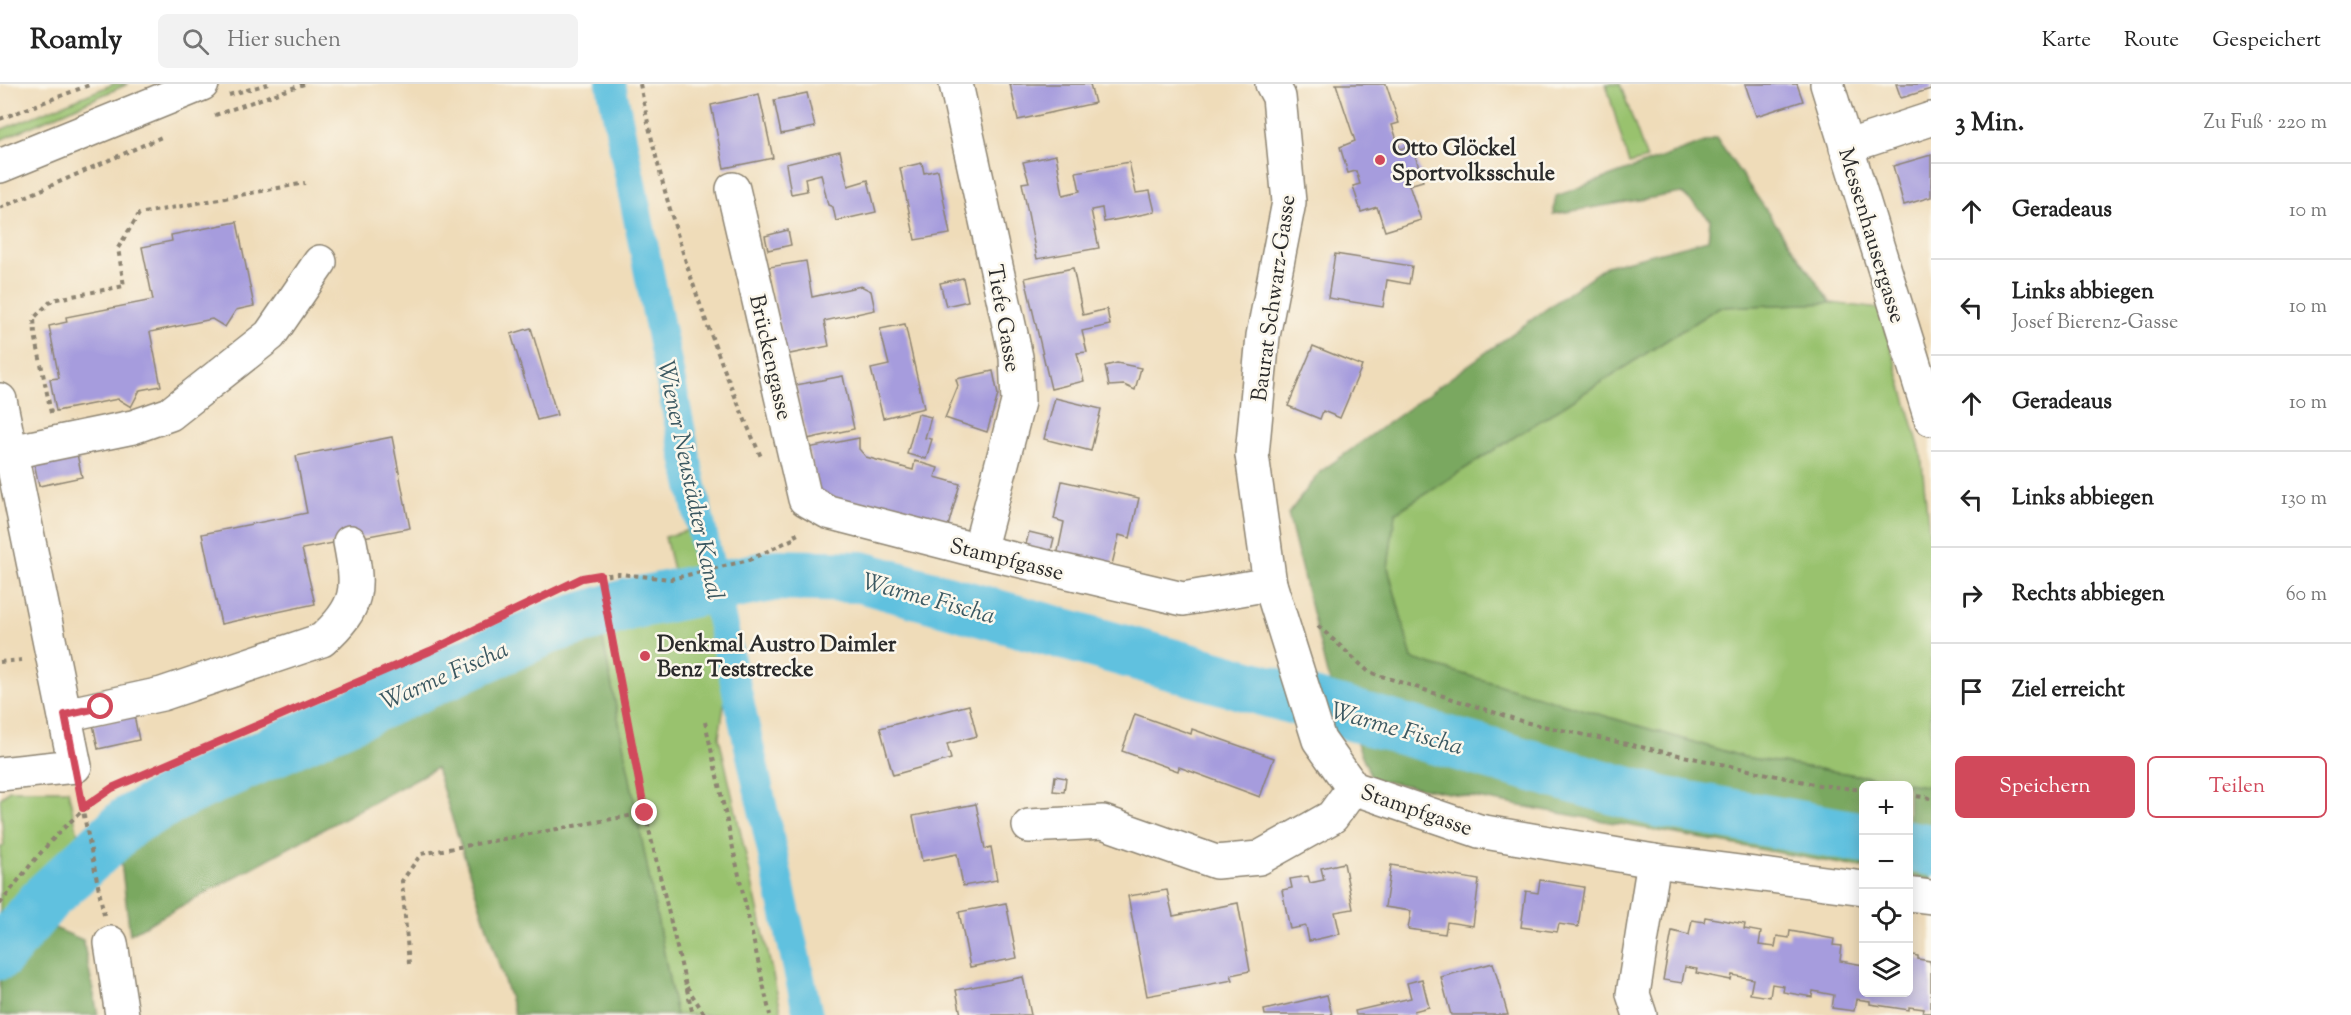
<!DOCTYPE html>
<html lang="de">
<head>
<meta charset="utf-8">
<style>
  :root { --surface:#fff; --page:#f2f2f2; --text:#222; --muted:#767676; --line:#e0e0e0; --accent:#d1495b }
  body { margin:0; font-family:"Sorts Mill Goudy",serif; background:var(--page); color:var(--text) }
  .controls { position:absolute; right:18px; bottom:18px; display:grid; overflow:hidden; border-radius:9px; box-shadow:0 3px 15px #0003 }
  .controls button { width:54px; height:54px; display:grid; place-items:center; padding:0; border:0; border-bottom:2px solid var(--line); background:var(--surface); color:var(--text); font:30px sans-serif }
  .stop { position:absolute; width:18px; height:18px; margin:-14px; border:4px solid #d1495b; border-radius:50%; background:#fff }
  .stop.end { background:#d1495b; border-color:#fff; box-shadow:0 2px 6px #0008 }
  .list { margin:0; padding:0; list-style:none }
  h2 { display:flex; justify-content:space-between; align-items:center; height:78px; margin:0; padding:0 24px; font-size:26px }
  h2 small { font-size:20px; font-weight:400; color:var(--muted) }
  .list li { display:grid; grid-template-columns:39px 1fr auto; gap:18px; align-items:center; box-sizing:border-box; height:96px; padding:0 24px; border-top:2px solid var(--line) }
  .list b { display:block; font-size:22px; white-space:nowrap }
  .list p { margin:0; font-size:20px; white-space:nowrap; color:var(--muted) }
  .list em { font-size:20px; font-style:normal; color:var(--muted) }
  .actions { display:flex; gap:12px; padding:18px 24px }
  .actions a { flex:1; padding:14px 0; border:2px solid var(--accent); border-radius:9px; text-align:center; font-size:21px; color:var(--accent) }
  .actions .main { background:var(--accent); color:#fff }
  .icon { flex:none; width:33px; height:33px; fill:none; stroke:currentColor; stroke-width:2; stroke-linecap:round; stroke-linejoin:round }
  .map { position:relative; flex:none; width:1931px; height:931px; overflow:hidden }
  header { display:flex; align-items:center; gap:36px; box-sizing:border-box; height:84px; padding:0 30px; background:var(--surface); border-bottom:2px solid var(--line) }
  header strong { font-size:28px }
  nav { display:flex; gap:33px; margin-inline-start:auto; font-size:21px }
  .search { width:420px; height:54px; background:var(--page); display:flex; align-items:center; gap:15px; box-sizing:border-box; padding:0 21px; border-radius:9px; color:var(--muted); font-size:22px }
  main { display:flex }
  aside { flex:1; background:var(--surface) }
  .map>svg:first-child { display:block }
  .green { fill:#99c26e; stroke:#62764c; stroke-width:1.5 }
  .forest { fill:#7aa861; stroke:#526a46; stroke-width:1.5 }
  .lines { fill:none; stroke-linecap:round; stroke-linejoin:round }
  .canal { stroke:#60c1df; stroke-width:30 }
  .river { stroke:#60c1df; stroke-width:52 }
  .building { fill:#a69cdd }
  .minor-casing { stroke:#8d8472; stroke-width:36 }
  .major-casing { stroke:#8d8472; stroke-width:36 }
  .path { stroke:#8d8472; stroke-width:4; stroke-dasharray:4.5 4.5; stroke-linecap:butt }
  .minor { stroke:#fff; stroke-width:33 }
  .major { stroke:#fff; stroke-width:33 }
  .route { stroke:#d1495b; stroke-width:8 }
  .poi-dot { fill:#d1495b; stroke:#fbf7ec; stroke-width:2 }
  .labels { text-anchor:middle; stroke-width:5; stroke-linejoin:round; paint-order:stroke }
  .poi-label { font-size:22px; font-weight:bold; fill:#2b2b2b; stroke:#fbf7ec; text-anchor:start }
  .street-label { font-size:22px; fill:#2b2b2b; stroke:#fbf7ec }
  .water-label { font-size:24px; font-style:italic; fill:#3b5861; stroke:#fbf7ec }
</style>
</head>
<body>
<header>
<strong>Roamly</strong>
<div class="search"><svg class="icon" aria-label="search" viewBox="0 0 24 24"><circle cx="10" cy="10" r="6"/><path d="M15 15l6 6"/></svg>Hier suchen</div>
<nav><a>Karte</a><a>Route</a><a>Gespeichert</a></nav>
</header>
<main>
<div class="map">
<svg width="1931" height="931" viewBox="0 0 1931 931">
  <rect width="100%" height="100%" fill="#fbf7ec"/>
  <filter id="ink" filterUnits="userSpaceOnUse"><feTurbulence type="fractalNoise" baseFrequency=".0167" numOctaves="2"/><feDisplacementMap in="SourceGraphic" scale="12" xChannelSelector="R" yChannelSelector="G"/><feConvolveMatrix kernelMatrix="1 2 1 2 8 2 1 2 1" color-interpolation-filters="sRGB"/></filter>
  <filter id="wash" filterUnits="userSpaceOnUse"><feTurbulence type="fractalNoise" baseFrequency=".008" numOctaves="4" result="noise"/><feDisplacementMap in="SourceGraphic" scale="24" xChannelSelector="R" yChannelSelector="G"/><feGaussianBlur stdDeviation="1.35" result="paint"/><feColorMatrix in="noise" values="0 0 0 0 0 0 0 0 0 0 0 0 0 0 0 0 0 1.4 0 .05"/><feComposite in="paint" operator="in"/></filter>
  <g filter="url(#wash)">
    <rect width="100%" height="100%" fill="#efdcb9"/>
    <g class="green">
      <polygon points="114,0 128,0 0,56 0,46"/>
      <polygon points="1606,0 1620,0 1647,75 1629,80"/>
      <polygon points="1831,219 1880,225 1921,369 1931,469 1931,703 1744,673 1412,575 1388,483 1395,429 1719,223"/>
      <polygon points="693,445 726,609 719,653 782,931 676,931 599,536 683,526 665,453"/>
      <polygon points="9,706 68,706 82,768 57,790 0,861 0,763 4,762 0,715"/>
    </g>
    <g class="forest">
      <polygon points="1716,54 1831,219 1719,223 1395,429 1388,484 1412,575 1744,673 1931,703 1931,796 1909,792 1908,702 1864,702 1863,784 1372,695 1327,590 1288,430 1320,388 1606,182 1708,156 1710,135 1682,109 1553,130 1556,112"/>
      <polygon points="599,536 676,931 515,931 436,684 130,850 119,762"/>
      <polygon points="40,838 83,856 98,931 0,931 0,890"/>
    </g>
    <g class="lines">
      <polyline class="canal" points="611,0 690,393 808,931"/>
      <g class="river">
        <polyline points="1908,762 1931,766"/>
        <polyline points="0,870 46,814 129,737 184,707 549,544 630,520 776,491 861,493 1661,718 1864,754"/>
      </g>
    </g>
    <g id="blocks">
      <g class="building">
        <polygon points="1010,0 1090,0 1095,19 1018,36"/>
        <polygon points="1336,0 1386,0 1399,39 1392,41 1400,65 1412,61 1423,97 1409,101 1421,136 1385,147 1377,123 1361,128 1353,102 1360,100 1356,87 1348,89 1340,63 1355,57"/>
        <polygon points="1745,0 1797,0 1803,17 1756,32"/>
        <polygon points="1896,0 1931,0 1931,5 1901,14"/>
        <polygon points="807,9 815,43 781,50 774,16"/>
        <polygon points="759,10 773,74 724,84 711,21"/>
        <polygon points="840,67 848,102 868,96 876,128 836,137 833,123 828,121 821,90 805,94 807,107 791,110 786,80"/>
        <polygon points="1056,71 1063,111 1080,107 1076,88 1129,78 1136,109 1150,107 1155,128 1104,138 1102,124 1091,126 1099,164 1037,175 1022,99 1029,98 1023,78"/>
        <polygon points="1931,71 1931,113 1904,121 1893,82"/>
        <polygon points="922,79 924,89 938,86 950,150 915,156 900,84"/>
        <polygon points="237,138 254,222 236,226 225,243 212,235 150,248 161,302 140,306 131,323 118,315 56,327 50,295 59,294 49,242 67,238 66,233 153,216 142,163 172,157 171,151"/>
        <polygon points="788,146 791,161 768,166 765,152"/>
        <polygon points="1335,170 1412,182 1409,200 1387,196 1383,223 1328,214"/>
        <polygon points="806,177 812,213 861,202 871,207 875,226 824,237 829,262 785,271 769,183"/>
        <polygon points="1073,184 1083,231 1107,225 1110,241 1082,247 1087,268 1077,269 1084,297 1051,305 1025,194"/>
        <polygon points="963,194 968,217 946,222 940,199"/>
        <polygon points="905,240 924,324 883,334 871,285 889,281 880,245"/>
        <polygon points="531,244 557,331 537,336 511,250"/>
        <polygon points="1313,262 1362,282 1340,334 1323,327 1320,335 1288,322"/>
        <polygon points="1117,279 1141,284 1135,306 1124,301 1109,302 1105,282"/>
        <polygon points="993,287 998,311 987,348 945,334 958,302 956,295"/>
        <polygon points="843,292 854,345 807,355 796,301"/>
        <polygon points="1055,314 1101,325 1091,367 1044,355"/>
        <polygon points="918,330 931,333 925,354 932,355 926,375 907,370"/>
        <polygon points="392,353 410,444 302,465 315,520 221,540 202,450 307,429 296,372"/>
        <polygon points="859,354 859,365 866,373 913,386 915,377 938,384 935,393 960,400 947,446 819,410 808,364"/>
        <polygon points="77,370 82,393 39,402 34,379"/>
        <polygon points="1062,397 1139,414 1130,454 1119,451 1110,489 1056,477 1064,438 1054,435"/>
        <polygon points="1029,448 1054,454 1049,475 1024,468"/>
        <polygon points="969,621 977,652 947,660 951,675 893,691 880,644"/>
        <polygon points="1135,630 1191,650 1192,645 1274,674 1260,713 1179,683 1178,687 1122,667"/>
        <polygon points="134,631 139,656 98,665 93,640"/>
        <polygon points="1055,692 1066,694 1064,708 1053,707"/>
        <polygon points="976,720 985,765 991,763 997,796 963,802 957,770 922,777 913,732"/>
        <polygon points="1344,779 1353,825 1335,828 1340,850 1309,857 1306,842 1290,845 1282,806 1292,804 1290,795 1308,792 1310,799 1324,796 1321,784"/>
        <polygon points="1391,781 1479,796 1473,842 1447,838 1445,850 1408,845 1411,827 1385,823"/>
        <polygon points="1540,796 1584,803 1578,843 1559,840 1557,848 1521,843 1526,807 1538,809"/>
        <polygon points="1167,806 1173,832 1238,819 1250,887 1231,891 1233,896 1147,912 1128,812"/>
        <polygon points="1006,819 1017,874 970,883 959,828"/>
        <polygon points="1705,833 1745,840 1744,845 1761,848 1759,861 1775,863 1777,852 1789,854 1790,847 1834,855 1833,861 1842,862 1840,877 1863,881 1863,909 1908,909 1908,870 1918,872 1918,875 1930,877 1931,883 1931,929 1923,929 1924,925 1909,923 1909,926 1870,920 1870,917 1856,915 1854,927 1832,924 1834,911 1813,907 1812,913 1783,908 1784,902 1772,900 1770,913 1750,910 1753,895 1732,891 1731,896 1696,889 1697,885 1685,883 1682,899 1663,896 1672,847 1689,851 1692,836 1704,838"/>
        <polygon points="1493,879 1508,931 1451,931 1441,893"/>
        <polygon points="1023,893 1031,931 961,931 956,906"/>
        <polygon points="1422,895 1429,923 1414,927 1415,931 1356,931 1355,927 1411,914 1407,899"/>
        <polygon points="1327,911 1332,931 1265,931 1264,926"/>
      </g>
    </g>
  </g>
  <g filter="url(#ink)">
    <use href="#blocks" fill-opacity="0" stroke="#8d8472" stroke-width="1.5"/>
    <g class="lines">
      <defs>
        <g id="minor">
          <polyline points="956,0 1016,273 1018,318 979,467"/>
          <polyline points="1827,0 1931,335"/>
          <polyline points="1846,63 1931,35"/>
          <polyline points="733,105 805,415 828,428 979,467 1183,515 1270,500 1319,656 1353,704 1479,747 1654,777 1864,804"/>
          <polyline points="0,316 75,682 0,690"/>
          <polyline points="11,368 133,343 170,330 270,251 320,178"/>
          <polyline points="1270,500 1252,371 1263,252 1289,118 1279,13 1272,0"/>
          <path d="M 65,631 L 162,610 L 322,556 C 360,522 359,505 350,458"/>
          <polyline points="1029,742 1103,738 1216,778 1259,774 1332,733 1353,704"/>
          <polyline points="1908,810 1931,813"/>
          <polyline points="111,859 122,931"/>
          <polyline points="1640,931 1633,910 1654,777"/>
        </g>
        <polyline id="major" points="0,82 202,0"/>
      </defs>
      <use href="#minor" class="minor-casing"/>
      <use href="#major" class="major-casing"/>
      <g class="path">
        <path d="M 640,0 C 665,129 708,255 762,375"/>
        <polyline points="229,11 268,0"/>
        <polyline points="215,31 304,0"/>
        <polyline points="0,35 92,0"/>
        <polyline points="0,124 164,52"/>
        <polyline points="51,329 35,250 34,234 52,216 124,202 118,164 139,130 305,99"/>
        <polyline points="600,491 645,729 693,931"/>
        <polyline points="1318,542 1369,588 1524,638 1819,701 1864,706"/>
        <polyline points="0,578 22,576"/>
        <polyline points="705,638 770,931"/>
        <polyline points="1908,711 1931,714"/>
        <polyline points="80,712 104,831"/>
        <path d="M 0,820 C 35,774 64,737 112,704 L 430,567 L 582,494 L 619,490 L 671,495 L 749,476 L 797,453 L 793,445"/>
        <polyline points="409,880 402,797 421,770 645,729"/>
        <polyline points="687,903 705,931"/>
      </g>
      <use href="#minor" class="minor"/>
      <use href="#major" class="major"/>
    </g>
  </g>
  <g class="lines" filter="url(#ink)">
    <polyline class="route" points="101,623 65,631 83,724 112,704 430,567 582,494 600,491 645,729"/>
  </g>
  <g class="poi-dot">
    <circle cx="1380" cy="76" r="6"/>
    <circle cx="645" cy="572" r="6"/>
  </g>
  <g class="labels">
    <g class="poi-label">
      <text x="1392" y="71">Otto Glöckel<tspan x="1392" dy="25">Sportvolksschule</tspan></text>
      <text x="657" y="567">Denkmal Austro Daimler<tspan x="657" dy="25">Benz Teststrecke</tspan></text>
    </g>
    <g class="street-label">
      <text transform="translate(1873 151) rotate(73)" y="8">Messenhausergasse</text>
      <text transform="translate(1272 214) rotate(-82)" y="8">Baurat Schwarz-Gasse</text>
      <text transform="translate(1005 234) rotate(80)" y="8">Tiefe Gasse</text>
      <text transform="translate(772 273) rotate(77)" y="8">Brückengasse</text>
      <text transform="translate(1007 474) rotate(14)" y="8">Stampfgasse</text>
      <text transform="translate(1417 725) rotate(19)" y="8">Stampfgasse</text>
    </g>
    <g class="water-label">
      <text transform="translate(691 396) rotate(78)" y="8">Wiener Neustädter Kanal</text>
      <text transform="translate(929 514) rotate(15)" y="8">Warme Fischa</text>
      <text transform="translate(444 591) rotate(-24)" y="8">Warme Fischa</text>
      <text transform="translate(1397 644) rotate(16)" y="8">Warme Fischa</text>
    </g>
  </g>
</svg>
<div class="controls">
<button>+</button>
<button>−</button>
<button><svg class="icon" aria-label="locate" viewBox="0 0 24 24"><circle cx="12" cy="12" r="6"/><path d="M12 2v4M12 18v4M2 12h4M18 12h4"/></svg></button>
<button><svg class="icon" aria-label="layers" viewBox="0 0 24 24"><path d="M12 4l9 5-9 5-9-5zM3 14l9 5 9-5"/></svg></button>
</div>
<div class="stop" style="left:101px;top:623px"></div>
<div class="stop end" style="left:645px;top:729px"></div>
</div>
<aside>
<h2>3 Min.<small>Zu Fuß · 220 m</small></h2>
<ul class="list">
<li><svg class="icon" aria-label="ahead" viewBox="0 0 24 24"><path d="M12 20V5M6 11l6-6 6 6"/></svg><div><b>Geradeaus</b></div><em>10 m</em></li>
<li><svg class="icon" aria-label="left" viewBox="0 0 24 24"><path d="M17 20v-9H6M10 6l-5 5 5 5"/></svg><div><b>Links abbiegen</b><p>Josef Bierenz-Gasse</p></div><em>10 m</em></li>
<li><svg class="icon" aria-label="ahead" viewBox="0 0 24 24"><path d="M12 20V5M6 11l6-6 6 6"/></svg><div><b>Geradeaus</b></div><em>10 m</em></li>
<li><svg class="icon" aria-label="left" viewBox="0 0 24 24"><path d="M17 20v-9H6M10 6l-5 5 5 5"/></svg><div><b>Links abbiegen</b></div><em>130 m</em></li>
<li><svg class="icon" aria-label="right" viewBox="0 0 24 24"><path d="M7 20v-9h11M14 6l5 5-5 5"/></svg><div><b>Rechts abbiegen</b></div><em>60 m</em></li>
<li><svg class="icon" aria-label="arrive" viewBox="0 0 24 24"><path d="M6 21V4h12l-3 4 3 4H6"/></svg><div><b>Ziel erreicht</b></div></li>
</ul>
<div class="actions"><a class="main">Speichern</a><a>Teilen</a></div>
</aside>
</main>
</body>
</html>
